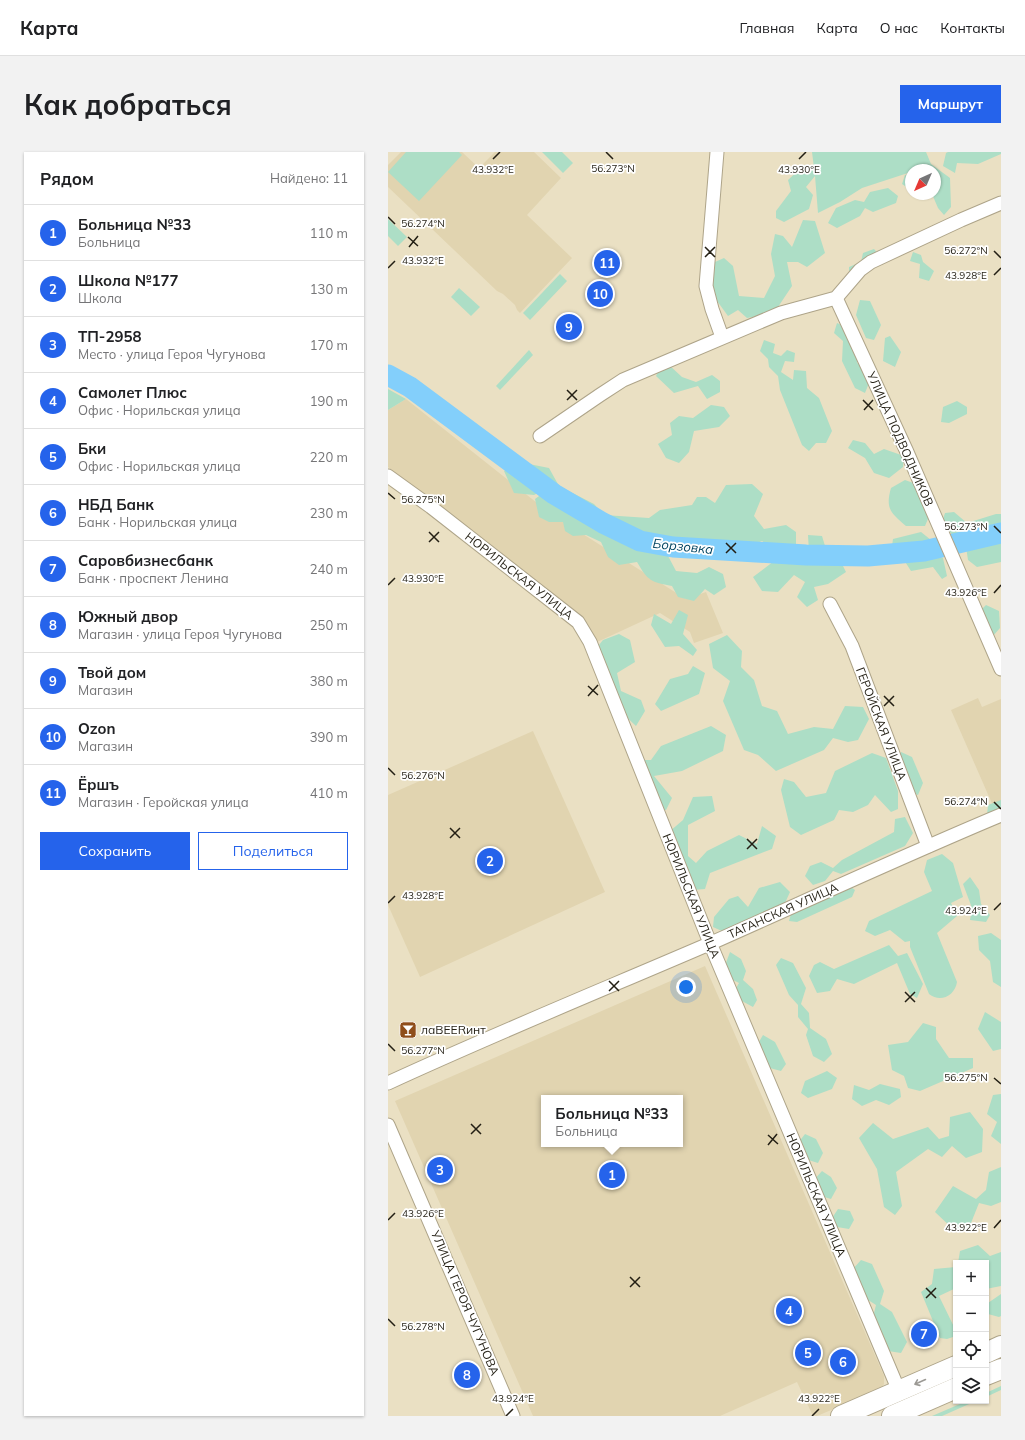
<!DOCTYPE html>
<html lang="ru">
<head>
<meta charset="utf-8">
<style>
  :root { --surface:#fff; --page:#f2f2f2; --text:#202124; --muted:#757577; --line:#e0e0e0; --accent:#2563eb }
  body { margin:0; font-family:Mulish,sans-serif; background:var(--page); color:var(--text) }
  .controls { position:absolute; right:12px; bottom:12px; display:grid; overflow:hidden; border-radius:0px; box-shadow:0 1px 3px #0004 }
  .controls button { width:36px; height:36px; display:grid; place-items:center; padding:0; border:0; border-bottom:1px solid var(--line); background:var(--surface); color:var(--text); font:20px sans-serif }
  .compass { position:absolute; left:517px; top:12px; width:36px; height:36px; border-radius:50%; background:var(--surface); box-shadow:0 1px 3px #0004; rotate:224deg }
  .you { position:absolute; left:298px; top:835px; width:14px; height:14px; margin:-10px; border:3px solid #fff; border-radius:50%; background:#1a73e8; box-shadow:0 0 0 6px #1a73e833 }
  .badge { display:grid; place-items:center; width:26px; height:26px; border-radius:50%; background:var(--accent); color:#fff; font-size:13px; font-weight:700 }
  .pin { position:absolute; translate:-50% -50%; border:2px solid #fff; box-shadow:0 1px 4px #0006 }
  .popup { position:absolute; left:153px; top:943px; width:142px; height:52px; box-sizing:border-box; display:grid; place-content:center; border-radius:0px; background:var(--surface); filter:drop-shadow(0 1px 3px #0005); font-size:13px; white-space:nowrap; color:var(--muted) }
  .popup b { font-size:15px; color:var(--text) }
  .popup::after { content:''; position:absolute; left:50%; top:100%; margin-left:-8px; border:8px solid transparent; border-top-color:var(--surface) }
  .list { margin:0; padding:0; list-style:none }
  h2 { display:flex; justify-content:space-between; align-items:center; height:52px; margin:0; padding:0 16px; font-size:17px }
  h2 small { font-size:13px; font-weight:400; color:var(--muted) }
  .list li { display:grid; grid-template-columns:26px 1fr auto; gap:12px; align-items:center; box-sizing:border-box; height:56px; padding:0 16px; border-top:1px solid var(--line) }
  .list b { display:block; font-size:15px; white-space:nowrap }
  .list p { margin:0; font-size:13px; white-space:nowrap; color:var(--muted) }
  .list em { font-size:13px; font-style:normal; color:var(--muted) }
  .actions { display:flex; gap:8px; padding:12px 16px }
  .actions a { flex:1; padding:9px 0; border:1px solid var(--accent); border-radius:0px; text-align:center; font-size:14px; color:var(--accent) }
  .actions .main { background:var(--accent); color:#fff }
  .icon { flex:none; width:22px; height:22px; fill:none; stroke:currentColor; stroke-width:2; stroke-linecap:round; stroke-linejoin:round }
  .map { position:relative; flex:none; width:613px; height:1264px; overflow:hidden; border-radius:0px }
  header { display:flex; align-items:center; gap:24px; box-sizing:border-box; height:56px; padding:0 20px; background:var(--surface); border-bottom:1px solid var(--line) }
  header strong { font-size:19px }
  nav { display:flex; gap:22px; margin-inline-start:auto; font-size:14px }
  .intro { display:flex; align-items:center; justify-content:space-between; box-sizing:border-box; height:96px; padding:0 24px }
  h1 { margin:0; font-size:28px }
  .button { padding:10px 18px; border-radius:0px; background:var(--accent); color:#fff; font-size:14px; font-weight:700 }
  main { display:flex; gap:24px; padding:0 24px }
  aside { flex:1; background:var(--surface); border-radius:0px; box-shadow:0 1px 3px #0004 }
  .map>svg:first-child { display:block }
  .built { fill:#e1d4b0; fill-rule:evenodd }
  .green { fill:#addec6 }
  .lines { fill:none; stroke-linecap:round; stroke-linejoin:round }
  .river { stroke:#83cffb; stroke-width:21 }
  .minor-casing { stroke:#aea489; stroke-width:15 }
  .primary-casing { stroke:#aea489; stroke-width:22 }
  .minor { stroke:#fff; stroke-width:13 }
  .primary { stroke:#fff; stroke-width:20 }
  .oneway { stroke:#9c9a95 }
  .ticks { fill:none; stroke:#231f14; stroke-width:1.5 }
  .labels { text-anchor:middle; stroke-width:3.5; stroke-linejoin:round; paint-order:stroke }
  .street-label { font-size:12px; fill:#231f14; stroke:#fff }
  .poi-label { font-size:12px; fill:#231f14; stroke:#fff; text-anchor:start }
  .water-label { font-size:13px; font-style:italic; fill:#034562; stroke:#fff }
  .ticks-label { font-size:10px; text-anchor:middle; fill:#231f14; stroke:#fff; stroke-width:3.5; stroke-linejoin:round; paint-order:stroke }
</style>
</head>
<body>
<header>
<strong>Карта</strong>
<nav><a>Главная</a><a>Карта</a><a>О нас</a><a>Контакты</a></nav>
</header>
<div class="intro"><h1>Как добраться</h1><a class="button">Маршрут</a></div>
<main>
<aside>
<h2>Рядом<small>Найдено: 11</small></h2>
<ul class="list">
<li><span class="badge">1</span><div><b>Больница №33</b><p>Больница</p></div><em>110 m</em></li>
<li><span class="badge">2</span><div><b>Школа №177</b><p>Школа</p></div><em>130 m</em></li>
<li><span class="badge">3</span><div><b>ТП-2958</b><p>Место · улица Героя Чугунова</p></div><em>170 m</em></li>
<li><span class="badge">4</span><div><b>Самолет Плюс</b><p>Офис · Норильская улица</p></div><em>190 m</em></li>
<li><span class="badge">5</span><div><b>Бки</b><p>Офис · Норильская улица</p></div><em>220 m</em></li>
<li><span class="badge">6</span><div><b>НБД Банк</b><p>Банк · Норильская улица</p></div><em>230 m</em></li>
<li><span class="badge">7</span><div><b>Саровбизнесбанк</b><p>Банк · проспект Ленина</p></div><em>240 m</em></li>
<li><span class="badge">8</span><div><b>Южный двор</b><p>Магазин · улица Героя Чугунова</p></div><em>250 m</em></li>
<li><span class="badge">9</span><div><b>Твой дом</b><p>Магазин</p></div><em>380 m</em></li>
<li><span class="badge">10</span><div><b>Ozon</b><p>Магазин</p></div><em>390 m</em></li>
<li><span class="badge">11</span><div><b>Ёршъ</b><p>Магазин · Геройская улица</p></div><em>410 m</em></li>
</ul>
<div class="actions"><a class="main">Сохранить</a><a>Поделиться</a></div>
</aside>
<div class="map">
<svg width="613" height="1264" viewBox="0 0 613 1264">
  <rect width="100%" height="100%" fill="#eae0c3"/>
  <g class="built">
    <polygon points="13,0 74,0 91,16 107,0 146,0 173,26 139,63 184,106 132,161 129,158 127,153 115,142 109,139 0,35 0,13"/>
    <polygon points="18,247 163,362 298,447 318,440 335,481 306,491 302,480 272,461 207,491 199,471 192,463 0,315 0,258"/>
    <polygon points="590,546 594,555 613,547 613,653 606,656 563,558"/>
    <polygon points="145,579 217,740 32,825 0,753 0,643"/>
    <path d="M 317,814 L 496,1224 L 496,1232 L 493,1237 L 429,1264 L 425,1264 L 409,1230 L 332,1264 L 145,1264 L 7,949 ZM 156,946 L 292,946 L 292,992 L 156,992 Z"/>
  </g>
  <g class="green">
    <polygon points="18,0 71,0 74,3 31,49 0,20"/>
    <polygon points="154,0 174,0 185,11 175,21"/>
    <polygon points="424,0 538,0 543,12 562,26 563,55 556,63 550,56 544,42 547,42 547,18 532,18 532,17 523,18 523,20 474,36 452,50 430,61 427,24 418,35 425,43 421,57 396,70 388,66 388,59 403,39 400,28 416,13 426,16"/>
    <polygon points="560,0 613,0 613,2 590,12 569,11 567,21 555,14 558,1"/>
    <polygon points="523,22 523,38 514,32 517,23"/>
    <polygon points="500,36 510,44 508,51 485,60 477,56 472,64 449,76 440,71 448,56 467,48 476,50 482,40"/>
    <polygon points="0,67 19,85 10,94 0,84"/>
    <polygon points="415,68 427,69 437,101 419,115 410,110 399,110 404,134 386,161 359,166 350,158 340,164 324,142 327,110 336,106 345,114 351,144 376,146 387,124 383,102 387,82 395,84 404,95"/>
    <polygon points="486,97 492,104 461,125 461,115 473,110 475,101"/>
    <polygon points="525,100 533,103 535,110 546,119 541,129 531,126 532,112 522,109"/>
    <polygon points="172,122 179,129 142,168 135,161"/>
    <polygon points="71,136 92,155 83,164 63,145"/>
    <polygon points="472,148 482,149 493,173 486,188 478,186 468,163"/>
    <polygon points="449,171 460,176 459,187 470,199 469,211 478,215 483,226 477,241 467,236 454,209 455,189 446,181"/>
    <polygon points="502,184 513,200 507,215 495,209 497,186"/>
    <polygon points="376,188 387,192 385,201 393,204 399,198 407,201 406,210 397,209 393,220 405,228 406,218 418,219 419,236 431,246 444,279 438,291 428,291 421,299 414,293 392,238 390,224 381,215 380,207 372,199"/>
    <polygon points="141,198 145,203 112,238 108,234"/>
    <polygon points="281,213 294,225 308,230 324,223 332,229 332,240 319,247 310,234 286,241 268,224 273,214"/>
    <polygon points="0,237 18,247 0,258"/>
    <polygon points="569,249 579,255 579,262 561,271 553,270 555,255"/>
    <polygon points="323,253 336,255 342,264 331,275 306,279 301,300 291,311 278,306 270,292 284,283 282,271 291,264 305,266"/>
    <polygon points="465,288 477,291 486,302 496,297 516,304 515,315 501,326 486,321 477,306 460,296"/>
    <polygon points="131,310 161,316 171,334 206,352 216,363 261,366 272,358 304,353 309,345 318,345 327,351 338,333 364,332 375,342 366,364 376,377 398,373 408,380 408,392 387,397 374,389 361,394 355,389 342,396 314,393 307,390 285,392 248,383 240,376 216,369 198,358 193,352 177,346 162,335 146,343 126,341 116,319"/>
    <path d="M 517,328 L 528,332 L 542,362 L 537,374 L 518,374 C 503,361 497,357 503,336 Z"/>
    <path d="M 158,339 L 182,354 L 204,375 L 219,384 L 237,383 L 263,398 L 279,402 L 288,419 L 309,421 L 321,415 L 335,422 L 338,435 L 326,443 L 317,437 L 306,449 L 290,445 L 284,434 C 263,430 260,429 249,410 L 231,413 L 220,405 L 213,390 L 198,383 L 185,384 L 177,379 L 175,370 L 161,370 L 151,365 L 147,347 Z"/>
    <polygon points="566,360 579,371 608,362 613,362 613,373 608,373 590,382 580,377 565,384 554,370 557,361"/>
    <polygon points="533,380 543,388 542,400 555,406 559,424 554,427 545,415 523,419 516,408 503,401 505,387"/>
    <polygon points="420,383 434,384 441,407 453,410 458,420 440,432 426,435 430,448 419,455 409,445 417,430 406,423 390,440 374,439 365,425 390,406 421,400"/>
    <polygon points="613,386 613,410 589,415 580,408 578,395 585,388"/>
    <polygon points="598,453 611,459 612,476 605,484 591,460"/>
    <polygon points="291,458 300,463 295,482 309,498 305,504 291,494 277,495 263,473 266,462 283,472"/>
    <polygon points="231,482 242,488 247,510 229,521 233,539 253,548 257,559 248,574 229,556 207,498 215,488"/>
    <polygon points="339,483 354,499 353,515 366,528 374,554 389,559 400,582 426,575 445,577 457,554 475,555 481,567 470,588 460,590 445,586 436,598 388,619 370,603 356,598 335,549 342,529 325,516 321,492"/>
    <polygon points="305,514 317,521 311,542 273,559 267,552 282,527 300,522"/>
    <polygon points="323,574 338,583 335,599 294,619 266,624 284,646 278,658 265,656 252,608 263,608 273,594"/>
    <polygon points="513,600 524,605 535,631 530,643 522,640 509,607"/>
    <polygon points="484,601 498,606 510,639 510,657 503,660 487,643 480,653 465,660 451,658 446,668 413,683 402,675 393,638 396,627 406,630 418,645 438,641 447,619"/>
    <polygon points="324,644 327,659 300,673 300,704 308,711 319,699 351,683 369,692 374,674 388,684 384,697 322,721 317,737 305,738 281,680 295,668 305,645"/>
    <polygon points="613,648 613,662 599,663 600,653"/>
    <polygon points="517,665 525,681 517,694 453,722 445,719 437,729 425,733 417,724 422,714 433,710 445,716 454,708 506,680 507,667"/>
    <path d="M 554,702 L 565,711 L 575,745 L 563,751 L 569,764 L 549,781 L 569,830 C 567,844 552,851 541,842 L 522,795 L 522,789 L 517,790 L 502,778 L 487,784 L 477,779 L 481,769 L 544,739 L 536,720 L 539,708 Z"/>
    <polygon points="582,725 591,738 593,752 602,763 598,770 582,768 584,756 575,732"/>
    <polygon points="392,730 402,740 397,751 336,780 325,775 326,765 341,747 350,744 360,755 371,736"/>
    <polygon points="460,733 467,738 464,745 409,770 401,769 404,758"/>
    <polygon points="603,781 613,788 613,835 605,830 602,809 591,798 590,784"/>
    <polygon points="501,793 510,804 519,801 535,832 529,846 522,842 509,811 466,832 449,827 442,839 429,841 421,824 426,813 432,810 446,817"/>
    <polygon points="342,800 353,807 358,819 355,828 365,837 369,848 365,855 352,848 347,838 351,831 341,826 336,816"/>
    <polygon points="393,806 405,811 418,836 413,852 421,861 422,876 438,887 444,902 436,910 425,904 418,883 420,877 410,865 410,853 401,843 388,813"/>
    <polygon points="597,860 613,870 613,897 605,899 590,877"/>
    <polygon points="535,871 548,875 548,887 561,906 585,906 585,916 532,939 520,936 516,924 504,918 500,893 520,890"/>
    <polygon points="375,883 387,890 398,912 393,919 378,915 368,895"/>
    <polygon points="439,919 449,926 444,937 420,946 413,941 417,929"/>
    <polygon points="492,932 512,937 513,945 501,953 488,948 474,954 464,947 466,933 481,938"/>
    <polygon points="613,942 613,992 603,984 609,970 599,962 605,943"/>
    <polygon points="582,960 595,977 594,1000 578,1006 564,994 554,1005 540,997 508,1020 514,1054 507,1063 496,1055 489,1017 471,986 485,971 505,987 540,975 551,987 561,984 562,965"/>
    <polygon points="417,982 428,987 435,1001 430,1011 417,1007 410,991"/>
    <polygon points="613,1015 613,1050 603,1054 591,1051 583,1071 566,1078 547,1060 565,1034 588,1047 598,1038 601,1020"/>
    <polygon points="434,1019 443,1025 449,1036 443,1047 433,1044 425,1029"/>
    <polygon points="450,1057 462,1059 466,1068 461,1077 449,1075 444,1066"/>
    <polygon points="590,1093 602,1104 613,1100 613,1134 598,1137 598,1111 570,1111 572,1099"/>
    <polygon points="473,1108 484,1112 496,1139 492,1152 504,1160 519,1190 513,1201 500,1199 485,1165 488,1153 477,1146 465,1117"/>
    <polygon points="568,1115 568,1136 551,1144 568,1179 568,1184 559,1187 552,1186 533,1140 544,1132 546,1117"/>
    <polygon points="613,1142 613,1164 611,1165 600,1162 600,1151"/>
    <polygon points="613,1234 613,1238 598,1245 598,1241"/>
    <polygon points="579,1249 588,1249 554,1264 544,1264"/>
  </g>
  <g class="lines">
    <polyline class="river" points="0,223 22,235 166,342 215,371 252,389 285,395 418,403 480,404 536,399 613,381"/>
    <defs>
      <g id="minor">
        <polyline points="329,0 318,134 324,157 334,185"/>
        <polyline points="448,146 519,300 613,517"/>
        <polyline points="152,284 212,243 235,228 393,161 448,146 472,118 483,110 573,68 613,51"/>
        <polyline points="0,324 43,355 190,470 202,490 322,791 511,1239"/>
        <polyline points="442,452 464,494 540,694"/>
        <path d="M 0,931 C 106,882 214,838 321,792 C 418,749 515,704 613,663"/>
        <polyline points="0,973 125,1264"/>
      </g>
      <g id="primary">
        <polyline points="598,1201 613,1194"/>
        <polyline points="598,1223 613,1217"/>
        <polyline points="453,1264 568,1214"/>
        <polyline points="504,1264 568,1236"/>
      </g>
    </defs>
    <use href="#minor" class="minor-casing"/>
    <use href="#primary" class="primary-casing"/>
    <use href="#minor" class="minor"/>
    <use href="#primary" class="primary"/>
  </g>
  <defs><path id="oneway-shaft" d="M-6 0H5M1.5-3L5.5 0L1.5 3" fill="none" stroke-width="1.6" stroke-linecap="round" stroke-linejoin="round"/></defs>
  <use class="oneway" href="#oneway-shaft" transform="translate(532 1230) rotate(156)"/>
  <path class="ticks" d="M 218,0 L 225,7M 105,7 L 112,0M 411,7 L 418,0M 0,65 L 7,72M 20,85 L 30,94M 21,95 L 30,84M 317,95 L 327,105M 606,99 L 613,106M 317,105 L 327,95M 0,116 L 7,109M 606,123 L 613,116M 179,238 L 189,248M 179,248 L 189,238M 475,248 L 485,258M 476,258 L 485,248M 0,341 L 7,347M 606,374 L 613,381M 41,380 L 51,390M 41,390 L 51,380M 338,391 L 348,401M 338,401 L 348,391M 0,433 L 7,426M 606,441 L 613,433M 200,534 L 210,543M 200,544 L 210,533M 496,544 L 506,554M 496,554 L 506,544M 0,616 L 7,623M 606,650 L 613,657M 62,676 L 72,686M 62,686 L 72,676M 359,687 L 369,697M 359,697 L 369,687M 0,751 L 7,744M 606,758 L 613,751M 221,829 L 231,839M 221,839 L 231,829M 517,840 L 527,850M 517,850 L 527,840M 0,892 L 7,899M 606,926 L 613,932M 83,972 L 93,982M 83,982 L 93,972M 380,983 L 390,992M 380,993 L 389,982M 0,1068 L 7,1061M 606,1076 L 613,1068M 242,1125 L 252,1135M 242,1135 L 252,1125M 538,1136 L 548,1146M 538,1146 L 548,1136M 0,1167 L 7,1174M 118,1264 L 125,1257M 424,1264 L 431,1257"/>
  <defs>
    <symbol id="bar-square" viewBox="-11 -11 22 22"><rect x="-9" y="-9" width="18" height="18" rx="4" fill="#8f4d1a" stroke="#fff"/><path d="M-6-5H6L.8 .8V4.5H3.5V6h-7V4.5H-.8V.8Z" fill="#fff"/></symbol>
  </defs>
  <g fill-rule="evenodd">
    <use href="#bar-square" x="10" y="868" width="20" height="20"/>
  </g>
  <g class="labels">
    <g class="street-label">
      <text transform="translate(512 287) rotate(66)" y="4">УЛИЦА ПОДВОДНИКОВ</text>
      <text transform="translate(131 424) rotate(38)" y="4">НОРИЛЬСКАЯ УЛИЦА</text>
      <text transform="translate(493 572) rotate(69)" y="4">ГЕРОЙСКАЯ УЛИЦА</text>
      <text transform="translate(303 744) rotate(68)" y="4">НОРИЛЬСКАЯ УЛИЦА</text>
      <text transform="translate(395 759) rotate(-24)" y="4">ТАГАНСКАЯ УЛИЦА</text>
      <text transform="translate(428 1043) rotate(67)" y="4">НОРИЛЬСКАЯ УЛИЦА</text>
      <text transform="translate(77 1151) rotate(67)" y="4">УЛИЦА ГЕРОЯ ЧУГУНОВА</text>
    </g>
    <g class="poi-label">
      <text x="33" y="882">лаBEERинт</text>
    </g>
    <g class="water-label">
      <text transform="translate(295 394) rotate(6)" y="5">Борзовка</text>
    </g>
  </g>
  <g class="ticks-label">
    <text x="225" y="20">56.273°N</text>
    <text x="411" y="21">43.930°E</text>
    <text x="105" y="21">43.932°E</text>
    <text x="35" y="75">56.274°N</text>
    <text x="578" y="102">56.272°N</text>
    <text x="35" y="112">43.932°E</text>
    <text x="578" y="127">43.928°E</text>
    <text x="35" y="351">56.275°N</text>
    <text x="578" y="378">56.273°N</text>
    <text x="35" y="430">43.930°E</text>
    <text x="578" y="444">43.926°E</text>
    <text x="35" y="627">56.276°N</text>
    <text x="578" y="653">56.274°N</text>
    <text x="35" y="747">43.928°E</text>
    <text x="578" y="762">43.924°E</text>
    <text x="35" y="902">56.277°N</text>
    <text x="578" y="929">56.275°N</text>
    <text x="35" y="1065">43.926°E</text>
    <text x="578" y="1079">43.922°E</text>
    <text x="35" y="1178">56.278°N</text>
    <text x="125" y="1250">43.924°E</text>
    <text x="431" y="1250">43.922°E</text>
  </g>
</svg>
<div class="controls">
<button>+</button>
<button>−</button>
<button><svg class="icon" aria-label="locate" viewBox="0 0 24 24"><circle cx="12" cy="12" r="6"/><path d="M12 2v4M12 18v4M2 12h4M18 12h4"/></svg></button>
<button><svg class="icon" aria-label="layers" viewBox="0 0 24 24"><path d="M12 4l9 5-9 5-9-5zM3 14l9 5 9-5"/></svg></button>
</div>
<svg class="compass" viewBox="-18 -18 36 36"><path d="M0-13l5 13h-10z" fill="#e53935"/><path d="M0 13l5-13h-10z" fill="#757577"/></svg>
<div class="you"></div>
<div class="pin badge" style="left:224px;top:1023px">1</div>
<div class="popup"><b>Больница №33</b>Больница</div>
<div class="pin badge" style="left:102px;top:709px">2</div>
<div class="pin badge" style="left:52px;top:1018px">3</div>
<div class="pin badge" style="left:401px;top:1159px">4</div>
<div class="pin badge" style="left:420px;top:1201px">5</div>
<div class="pin badge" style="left:455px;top:1210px">6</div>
<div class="pin badge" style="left:536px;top:1182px">7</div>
<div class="pin badge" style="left:79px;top:1223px">8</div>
<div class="pin badge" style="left:181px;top:175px">9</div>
<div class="pin badge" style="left:212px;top:142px">10</div>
<div class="pin badge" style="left:219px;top:111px">11</div>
</div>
</main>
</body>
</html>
